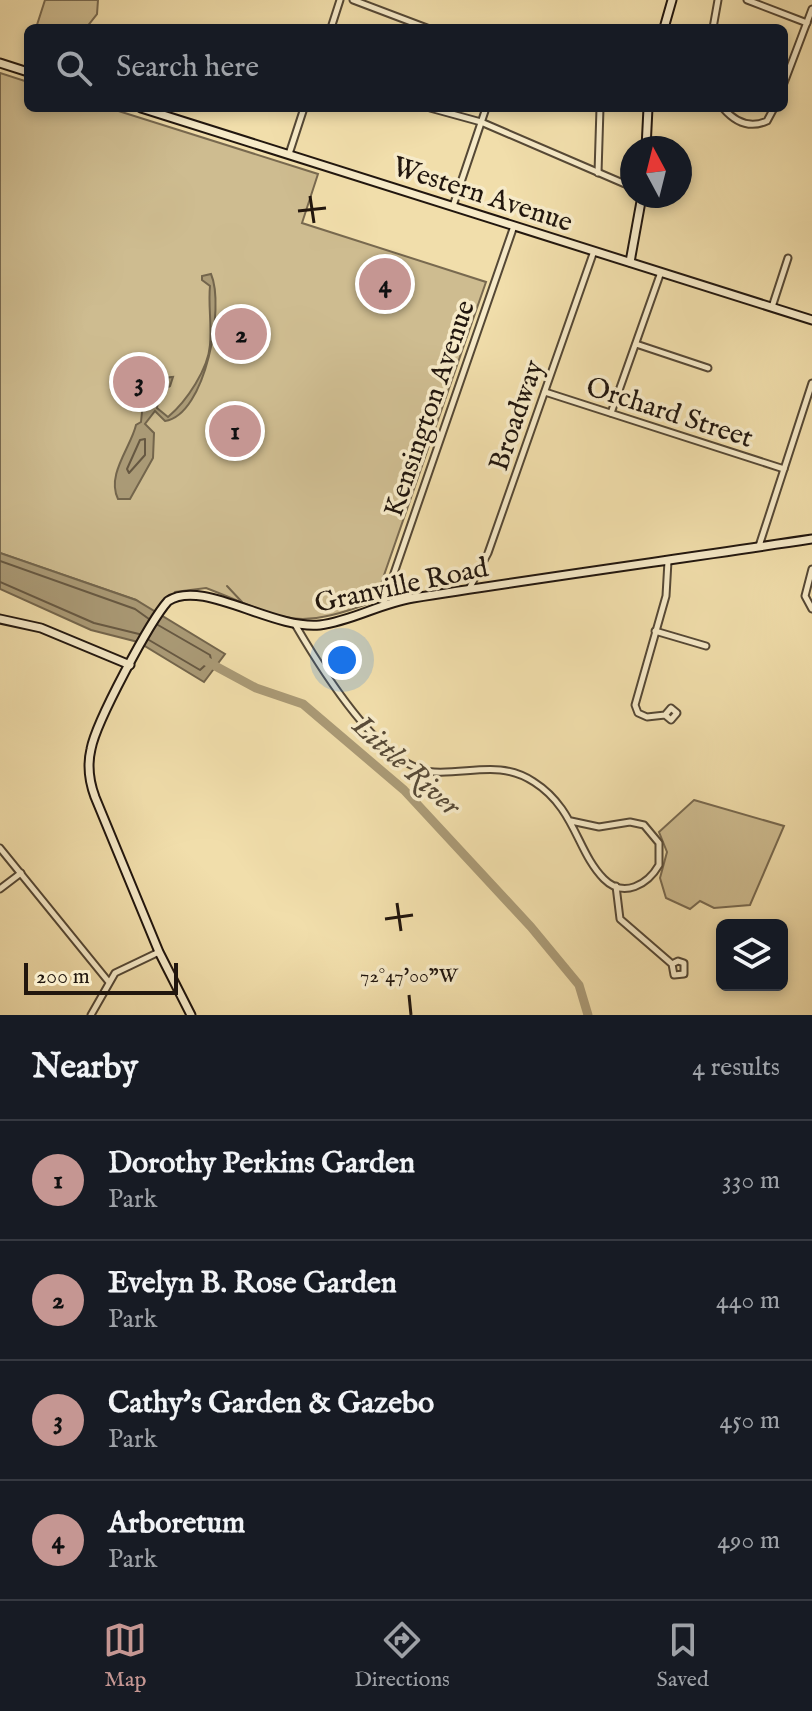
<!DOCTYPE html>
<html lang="en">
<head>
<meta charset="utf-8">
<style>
  :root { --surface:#171b24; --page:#242831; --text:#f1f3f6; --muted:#9ea1a6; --line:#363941; --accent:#c59692 }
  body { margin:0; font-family:"IM FELL English",serif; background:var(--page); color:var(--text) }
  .controls { position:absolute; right:24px; bottom:24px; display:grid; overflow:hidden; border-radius:12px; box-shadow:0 4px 12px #0003 }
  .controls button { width:72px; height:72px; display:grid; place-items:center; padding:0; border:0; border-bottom:2px solid var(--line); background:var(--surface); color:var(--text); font:40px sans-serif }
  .compass { position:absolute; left:620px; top:136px; width:72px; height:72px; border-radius:50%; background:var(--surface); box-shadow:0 4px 12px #0003; rotate:353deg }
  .scale { position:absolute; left:24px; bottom:20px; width:154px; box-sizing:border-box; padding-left:8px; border:4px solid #21160e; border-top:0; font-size:22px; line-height:28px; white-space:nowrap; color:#21160e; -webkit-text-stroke:6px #f6eac8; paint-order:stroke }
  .you { position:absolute; left:342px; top:660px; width:28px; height:28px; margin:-20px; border:6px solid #fff; border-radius:50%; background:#1a73e8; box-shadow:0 0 0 12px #1a73e833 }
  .badge { display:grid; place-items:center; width:52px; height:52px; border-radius:50%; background:var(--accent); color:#111; font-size:26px; font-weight:700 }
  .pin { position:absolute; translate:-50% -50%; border:4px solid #fff; box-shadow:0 2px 8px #0006 }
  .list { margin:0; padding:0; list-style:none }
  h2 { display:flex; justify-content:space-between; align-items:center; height:104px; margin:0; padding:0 32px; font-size:34px }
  h2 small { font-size:26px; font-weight:400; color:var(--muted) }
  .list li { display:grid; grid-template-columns:52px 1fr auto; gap:24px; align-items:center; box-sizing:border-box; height:120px; padding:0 32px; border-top:2px solid var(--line) }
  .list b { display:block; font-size:30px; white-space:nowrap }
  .list p { margin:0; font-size:26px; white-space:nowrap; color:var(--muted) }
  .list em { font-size:26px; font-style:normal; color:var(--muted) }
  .icon { flex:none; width:44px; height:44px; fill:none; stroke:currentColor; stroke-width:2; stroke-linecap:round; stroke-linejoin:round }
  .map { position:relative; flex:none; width:812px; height:1015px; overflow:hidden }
  .search { position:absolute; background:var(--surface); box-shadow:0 4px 12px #0003; left:24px; right:24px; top:24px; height:88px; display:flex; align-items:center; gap:20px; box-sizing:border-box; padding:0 28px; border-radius:12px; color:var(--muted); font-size:30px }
  .sheet { height:584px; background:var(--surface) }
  nav { display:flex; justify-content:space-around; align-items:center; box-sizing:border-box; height:112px; border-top:2px solid var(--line); background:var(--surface); font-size:22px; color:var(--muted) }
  nav a { display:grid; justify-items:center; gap:4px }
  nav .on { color:var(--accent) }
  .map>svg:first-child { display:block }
  .green { fill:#cebc90; stroke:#78694f; stroke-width:2 }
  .water { fill:#aa9a76; stroke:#73654c; stroke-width:2 }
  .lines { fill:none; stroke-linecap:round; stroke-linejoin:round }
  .shore { stroke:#665842; stroke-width:2 }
  .stream { stroke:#73654c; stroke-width:2 }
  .river { stroke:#aa9a76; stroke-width:9 }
  .street-casing { stroke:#554835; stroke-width:9 }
  .secondary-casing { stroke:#21160e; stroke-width:11 }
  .street { stroke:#f6eac8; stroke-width:5 }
  .secondary { stroke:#f6eac8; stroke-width:7 }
  .ticks { fill:none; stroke:#21160e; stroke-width:3 }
  .labels { text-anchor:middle; stroke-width:7; stroke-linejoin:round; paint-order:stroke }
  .street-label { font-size:28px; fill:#21160e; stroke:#f6eac8 }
  .water-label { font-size:30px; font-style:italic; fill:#584b38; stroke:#f6eac8 }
  .ticks-label { font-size:20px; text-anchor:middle; fill:#21160e; stroke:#f6eac8; stroke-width:7; stroke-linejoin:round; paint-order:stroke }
</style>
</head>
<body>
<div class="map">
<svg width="812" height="1015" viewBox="0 0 812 1015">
  <rect width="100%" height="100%" fill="#f1deab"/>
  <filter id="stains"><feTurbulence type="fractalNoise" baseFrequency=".0025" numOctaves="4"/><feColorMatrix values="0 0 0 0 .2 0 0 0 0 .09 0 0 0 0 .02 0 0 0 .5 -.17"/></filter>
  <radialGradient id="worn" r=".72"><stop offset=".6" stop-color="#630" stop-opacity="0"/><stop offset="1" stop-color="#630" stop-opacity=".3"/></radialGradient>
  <g class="green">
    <polygon points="45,0 98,0 97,14 86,28 36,28"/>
    <path d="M 0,73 L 28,82 L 28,108 L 109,108 L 318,174 L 302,223 L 486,282 L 375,601 C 292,633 284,618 206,588 L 175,592 L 171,599 L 167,597 L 155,614 L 136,600 L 0,553 Z"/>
    <polygon points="694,800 784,826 750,905 714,908 700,901 690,909 666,898 660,878 667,852 659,832"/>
  </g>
  <g class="water">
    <path d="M 211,274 C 225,306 206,415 165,421 L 155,411 L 145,424 L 154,433 L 153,458 L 130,499 L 118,499 C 106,475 131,447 136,425 L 141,422 L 143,402 L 156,391 L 162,378 L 173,377 L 170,386 L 159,393 L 157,408 L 168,417 C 187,401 208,369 210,345 C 212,325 208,305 210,286 L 202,280 L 202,276 Z"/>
    <polygon points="0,553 136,600 225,654 204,682 138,642 91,630 0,589"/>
  </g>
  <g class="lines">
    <g class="shore">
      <polygon points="145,439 145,455 129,473 127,469 140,440"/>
      <polyline points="0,561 135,609 149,619"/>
      <polyline points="0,582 94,623 139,634"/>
      <polyline points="149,640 200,670 211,660 210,655 158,625"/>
    </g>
    <polyline class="stream" points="227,586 242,602"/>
    <polyline class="river" points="206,661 256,688 303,704 404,790 531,927 579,985 588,1015"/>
    <defs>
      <g id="street">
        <polyline points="353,0 427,28"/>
        <polyline points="747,0 807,23"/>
        <polyline points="331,28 340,0"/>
        <polyline points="713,28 718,0"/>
        <polyline points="784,83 812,9"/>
        <polyline points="430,108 481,122 632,187"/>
        <path d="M 723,108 C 735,122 749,129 767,121 L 774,108"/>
        <polyline points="289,154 304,108"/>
        <polyline points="598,173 600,108"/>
        <polyline points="453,206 486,108"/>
        <polyline points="772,307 788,258"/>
        <polyline points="636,344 708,368"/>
        <polyline points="545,392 784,469"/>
        <polyline points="611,413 661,272"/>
        <polyline points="759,546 812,383"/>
        <polyline points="812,569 805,596 812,609"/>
        <polyline points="469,589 488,553 594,251"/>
        <polyline points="383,605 514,226"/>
        <path d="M 296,626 C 320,667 382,769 434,772 C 470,774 501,760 534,782 C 575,808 577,852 604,879 C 624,899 648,884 659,865 L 659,843 L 644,825 L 630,822 L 599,827 L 571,821"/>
        <polyline points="655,631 706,646"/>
        <polyline points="665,715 671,720 677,713 671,708 665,715 647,717 638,713 635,705 666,596 668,561"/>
        <polyline points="0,848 108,981"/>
        <polyline points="616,886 620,919 672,964 678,961 684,963 684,974 674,975 672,964"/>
        <polyline points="0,889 21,873"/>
        <polyline points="91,1015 115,973 159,952"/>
      </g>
      <g id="secondary">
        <polyline points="664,28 672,0"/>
        <polyline points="0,63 28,72"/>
        <polyline points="141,108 812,320"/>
        <polyline points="646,148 648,108"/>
        <polyline points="630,262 642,196"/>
        <polyline points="0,619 41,628 130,665"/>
        <path d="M 191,1015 L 159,952 L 95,797 C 89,781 87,766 91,749 C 96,722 150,621 168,601 C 202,578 272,630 320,625 C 352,621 381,603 413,598 C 546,577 679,559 812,539"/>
      </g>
    </defs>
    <use href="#street" class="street-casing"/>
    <use href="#secondary" class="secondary-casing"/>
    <use href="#street" class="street"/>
    <use href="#secondary" class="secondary"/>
  </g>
  <path class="ticks" d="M 310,196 L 314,223M 298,211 L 326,208M 397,903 L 401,931M 385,919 L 413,915M 409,995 L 411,1015"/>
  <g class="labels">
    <g class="street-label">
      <text transform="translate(483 193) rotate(18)" y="10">Western Avenue</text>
      <text transform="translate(428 408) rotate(-71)" y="10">Kensington Avenue</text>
      <text transform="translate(670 411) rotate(18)" y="10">Orchard Street</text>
      <text transform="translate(515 415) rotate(-71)" y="10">Broadway</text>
      <text transform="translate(401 584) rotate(-12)" y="10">Granville Road</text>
    </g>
    <g class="water-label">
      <text transform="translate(407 765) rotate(42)" y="10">Little River</text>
    </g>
  </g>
  <g class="ticks-label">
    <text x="409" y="982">72°47'00"W</text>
  </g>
  <rect width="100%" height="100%" filter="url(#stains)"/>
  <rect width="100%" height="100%" fill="url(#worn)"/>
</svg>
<div class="controls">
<button><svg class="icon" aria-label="layers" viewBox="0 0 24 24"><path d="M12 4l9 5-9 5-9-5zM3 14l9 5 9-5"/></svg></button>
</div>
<svg class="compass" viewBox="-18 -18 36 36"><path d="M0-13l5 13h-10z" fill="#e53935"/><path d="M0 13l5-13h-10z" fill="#9ea1a6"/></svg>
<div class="scale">200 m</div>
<div class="you"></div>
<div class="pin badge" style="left:235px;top:431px">1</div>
<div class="pin badge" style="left:241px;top:334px">2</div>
<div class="pin badge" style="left:139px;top:382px">3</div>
<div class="pin badge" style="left:385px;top:284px">4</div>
<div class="search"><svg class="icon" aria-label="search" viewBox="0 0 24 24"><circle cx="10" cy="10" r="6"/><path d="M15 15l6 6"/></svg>Search here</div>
</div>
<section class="sheet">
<h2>Nearby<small>4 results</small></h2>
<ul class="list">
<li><span class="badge">1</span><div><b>Dorothy Perkins Garden</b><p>Park</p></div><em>330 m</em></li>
<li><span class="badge">2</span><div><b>Evelyn B. Rose Garden</b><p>Park</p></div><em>440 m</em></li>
<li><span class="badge">3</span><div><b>Cathy's Garden &amp; Gazebo</b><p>Park</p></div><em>450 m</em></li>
<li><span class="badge">4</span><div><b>Arboretum</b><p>Park</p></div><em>490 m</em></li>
</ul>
</section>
<nav>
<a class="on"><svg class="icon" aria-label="map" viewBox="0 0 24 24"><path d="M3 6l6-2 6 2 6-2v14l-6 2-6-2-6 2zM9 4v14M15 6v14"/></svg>Map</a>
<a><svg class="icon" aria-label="directions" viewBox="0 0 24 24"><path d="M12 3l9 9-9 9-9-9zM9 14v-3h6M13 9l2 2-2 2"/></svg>Directions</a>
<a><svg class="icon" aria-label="saved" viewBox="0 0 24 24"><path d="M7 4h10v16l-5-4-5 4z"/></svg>Saved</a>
</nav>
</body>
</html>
